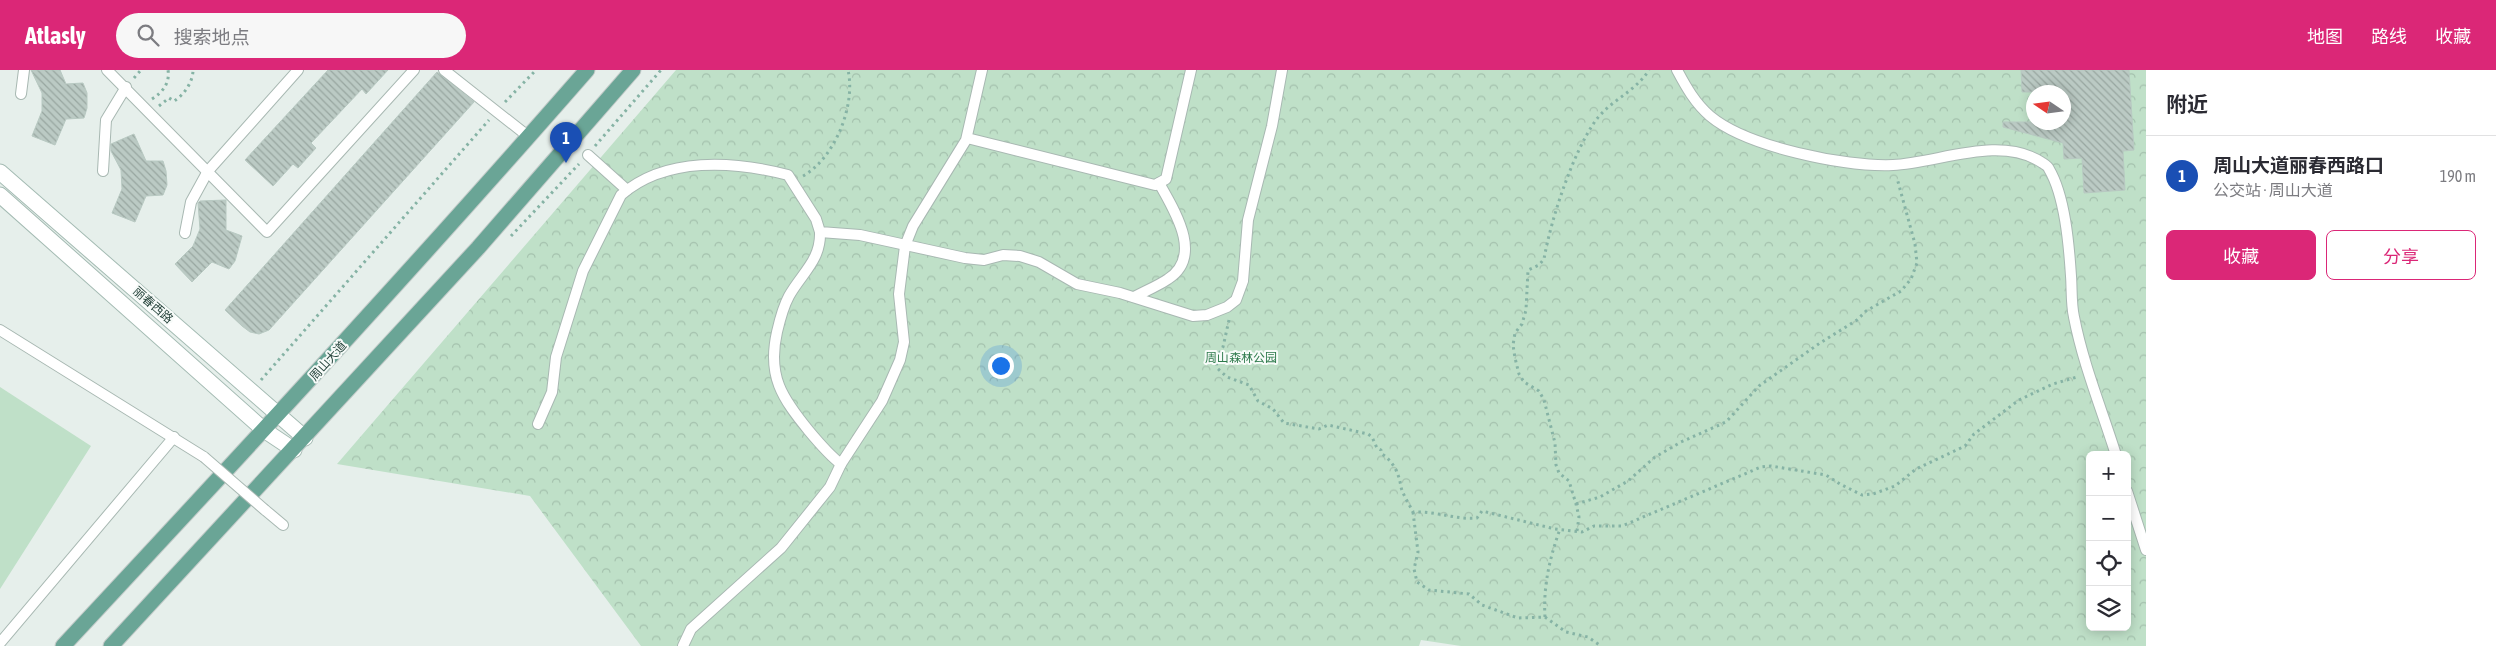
<!DOCTYPE html>
<html lang="zh">
<head>
<meta charset="utf-8">
<style>
  :root { --surface:#fff; --page:#f7f7f7; --text:#2b2b33; --muted:#7c7c81; --line:#e1e1e2; --accent:#db2777 }
  body { margin:0; font-family:"Asap Condensed","Noto Sans SC",sans-serif; background:var(--page); color:var(--text) }
  .controls { position:absolute; right:15px; bottom:15px; display:grid; overflow:hidden; border-radius:8px; box-shadow:0 2px 12px #0003 }
  .controls button { width:45px; height:45px; display:grid; place-items:center; padding:0; border:0; border-bottom:1px solid var(--line); background:var(--surface); color:var(--text); font:25px sans-serif }
  .compass { position:absolute; left:2026px; top:15px; width:45px; height:45px; border-radius:50%; background:var(--surface); box-shadow:0 2px 12px #0003; rotate:283deg }
  .you { position:absolute; left:1000px; top:295px; width:18px; height:18px; margin:-12px; border:4px solid #fff; border-radius:50%; background:#1a73e8; box-shadow:0 0 0 8px #1a73e833 }
  .badge { display:grid; place-items:center; width:32px; height:32px; border-radius:50%; background:var(--accent); color:#fff; font-size:16px; font-weight:700 }
  .pin { position:absolute; translate:-50% -41px; filter:drop-shadow(0 1px 2px #0008) }
  .pin::after { content:''; position:absolute; top:26px; width:18px; height:15px; background:inherit; clip-path:polygon(0 0,100% 0,50% 100%) }
  .list { margin:0; padding:0; list-style:none }
  h2 { display:flex; justify-content:space-between; align-items:center; height:65px; margin:0; padding:0 20px; font-size:21px }
  h2 small { font-size:16px; font-weight:400; color:var(--muted) }
  .list li { display:grid; grid-template-columns:32px 1fr auto; gap:15px; align-items:center; box-sizing:border-box; height:80px; padding:0 20px; border-top:1px solid var(--line) }
  .list b { display:block; font-size:19px; white-space:nowrap }
  .list p { margin:0; font-size:16px; white-space:nowrap; color:var(--muted) }
  .list em { font-size:16px; font-style:normal; color:var(--muted) }
  .actions { display:flex; gap:10px; padding:15px 20px }
  .actions a { flex:1; padding:11px 0; border:1px solid var(--accent); border-radius:8px; text-align:center; font-size:18px; color:var(--accent) }
  .actions .main { background:var(--accent); color:#fff }
  .icon { flex:none; width:28px; height:28px; fill:none; stroke:currentColor; stroke-width:2; stroke-linecap:round; stroke-linejoin:round }
  .map { position:relative; flex:none; width:2146px; height:576px; overflow:hidden }
  header { display:flex; align-items:center; gap:30px; box-sizing:border-box; height:70px; padding:0 25px; background:var(--accent); color:#fff }
  header strong { font-size:24px }
  nav { display:flex; gap:28px; margin-inline-start:auto; font-size:18px }
  .search { width:350px; height:45px; background:var(--page); display:flex; align-items:center; gap:12px; box-sizing:border-box; padding:0 18px; border-radius:28px; color:var(--muted); font-size:19px }
  main { display:flex }
  aside { flex:1; background:var(--surface) }
  .map>svg:first-child { display:block }
  .green { fill:#bfe0c8 }
  .forest { fill:url(#forest-crowns); fill-rule:evenodd }
  .building { fill:url(#building-back-hatch); stroke:#b8c9c2 }
  .lines { fill:none; stroke-linecap:round; stroke-linejoin:round }
  .service-casing { stroke:#a8b8b2; stroke-width:12 }
  .secondary-casing { stroke:#a4bbb3; stroke-width:17 }
  .primary-casing { stroke:#c2cac8; stroke-width:17 }
  .path { stroke:#86b3a5; stroke-width:3; stroke-dasharray:2.5 4; stroke-linecap:butt }
  .service { stroke:#fff; stroke-width:10 }
  .secondary { stroke:#fff; stroke-width:15 }
  .primary { stroke:#6aa596; stroke-width:15 }
  .service-bridge-casing { stroke:#a8b8b2; stroke-width:12; stroke-linecap:butt }
  .service-bridge { stroke:#fff; stroke-width:10 }
  .labels { text-anchor:middle; stroke-width:4; stroke-linejoin:round; paint-order:stroke }
  .street-label { font-size:12px; fill:#24423a; stroke:#f7fbf9 }
  .park-label { font-size:12px; fill:#2d7a4b; stroke:#f7fbf9 }
</style>
</head>
<body>
<header>
<strong>Atlasly</strong>
<div class="search"><svg class="icon" aria-label="search" viewBox="0 0 24 24"><circle cx="10" cy="10" r="6"/><path d="M15 15l6 6"/></svg>搜索地点</div>
<nav><a>地图</a><a>路线</a><a>收藏</a></nav>
</header>
<main>
<div class="map">
<svg width="2146" height="576" viewBox="0 0 2146 576">
  <defs>
    <pattern id="forest-crowns" width="20" height="18" patternUnits="userSpaceOnUse" patternTransform="scale(1.25)"><rect width="20" height="18" fill="#bfe0c8"/><path d="M2 6a3 3 0 1 1 6 0M12 15a3 3 0 1 1 6 0" fill="none" stroke="#a4c1ad"/></pattern>
    <pattern id="building-back-hatch" width="6" height="6" patternUnits="userSpaceOnUse" patternTransform="scale(1.25)"><rect width="6" height="6" fill="#bbcac4"/><path d="M-1 5l2 2M0 0l6 6M5-1l2 2" fill="none" stroke="#98a6a0"/></pattern>
  </defs>
  <rect width="100%" height="100%" fill="#e6efeb"/>
  <polygon class="green" points="0,317 91,376 0,519"/>
  <path class="forest" d="M 676,0 L 2146,0 L 2146,576 L 1461,576 L 1421,570 L 1419,576 L 641,576 L 530,426 L 337,394 ZM 2034,22 L 2064,22 L 2064,52 L 2034,52 ZM 2090,385 L 2127,385 L 2127,557 L 2090,557 Z"/>
  <g class="building">
    <polygon points="31,0 60,0 66,14 83,13 87,23 87,38 84,48 66,49 55,75 32,66 42,41 42,23"/>
    <polygon points="328,0 388,0 366,24 362,19 311,73 316,78 298,98 293,94 273,116 245,90"/>
    <polygon points="2021,0 2129,0 2134,80 2123,81 2125,120 2084,123 2082,88 2064,89 2063,73 2003,57 2003,52 2064,52 2064,22 2022,22"/>
    <polygon points="437,2 474,32 269,260 259,264 250,262 242,256 225,240"/>
    <polygon points="134,64 146,91 163,91 166,101 167,115 163,125 146,126 135,152 112,143 122,119 121,100 111,81 111,74"/>
    <polygon points="226,130 226,160 242,166 235,191 229,199 212,192 192,212 175,194 193,176 200,159 198,133 200,131"/>
  </g>
  <g class="lines">
    <defs>
      <g id="service">
        <polyline points="107,0 267,162 414,0"/>
        <polyline points="444,0 529,67"/>
        <path d="M 1677,0 C 1686,17 1695,33 1710,46 C 1747,77 1845,97 1893,95 C 1938,93 1999,65 2041,92 C 2044,94 2048,96 2049,99 C 2065,126 2069,175 2071,206 C 2072,219 2071,234 2074,247 C 2083,294 2102,340 2116,385"/>
        <polyline points="21,24 24,0"/>
        <polyline points="967,68 1155,115 1166,109 1191,0"/>
        <polyline points="588,85 627,120"/>
        <polyline points="103,101 106,50 126,17"/>
        <path d="M 820,162 C 821,190 802,203 789,226 C 783,237 780,249 777,262 C 767,306 782,328 809,361 C 819,373 829,385 841,394"/>
        <polyline points="185,163 191,132 208,101 298,0"/>
        <path d="M 1134,227 C 1145,221 1158,216 1168,209 C 1204,186 1174,140 1159,113"/>
        <polyline points="0,260 204,387"/>
        <path d="M 538,354 L 552,322 L 556,287 L 583,201 L 621,125 C 666,86 734,91 788,105 L 816,149 L 820,162 L 860,165 L 965,188 L 984,190 L 1003,185 L 1020,186 L 1039,192 L 1077,214 L 1120,223 L 1193,246 L 1207,245 L 1227,237 L 1236,230 L 1243,211 L 1248,150 L 1272,56 L 1282,0"/>
        <polyline points="2127,421 2146,480"/>
        <polyline points="265,440 283,455"/>
        <polyline points="0,573 174,367"/>
        <polyline points="683,576 691,559 781,478 830,417 841,394 882,331 900,290 904,272 899,224 905,176 913,156 966,70 982,0"/>
      </g>
      <g id="secondary">
        <polyline points="0,102 305,368"/>
        <polyline points="0,125 264,360 294,380"/>
      </g>
      <g id="primary">
        <path d="M 63,576 C 240,386 416,196 587,0"/>
        <polyline points="111,576 478,178 633,0"/>
      </g>
    </defs>
    <use href="#service" class="service-casing"/>
    <use href="#secondary" class="secondary-casing"/>
    <use href="#primary" class="primary-casing"/>
    <g class="path">
      <polyline points="134,8 141,0"/>
      <path d="M 152,29 C 163,22 170,13 168,0"/>
      <polyline points="505,32 536,0"/>
      <path d="M 159,36 L 169,28 L 174,31 C 184,25 193,12 193,0"/>
      <polyline points="595,76 661,0"/>
      <path d="M 803,106 C 835,88 856,35 848,0"/>
      <polyline points="511,166 579,94"/>
      <path d="M 1229,250 L 1223,277 L 1216,289 L 1217,298 L 1227,307 L 1249,315 L 1258,331 L 1273,339 L 1284,353 L 1319,359 L 1328,355 L 1368,364 L 1372,367 L 1377,378 L 1381,380 L 1382,384 C 1394,392 1399,404 1401,417 C 1403,425 1409,434 1413,442 C 1437,441 1456,450 1477,448 L 1482,441 L 1555,459 L 1582,462 L 1594,456 L 1622,456 L 1761,397 L 1771,396 L 1826,405 L 1840,414 L 1862,425 L 1873,424 L 1895,416 L 1916,399 L 1965,376 L 1974,364 L 2019,330 L 2053,314 L 2077,307"/>
      <polyline points="261,310 489,50"/>
      <polyline points="1576,434 1600,427 1628,411 1655,387 1681,372 1726,352 1759,316 1820,273 1857,250 1866,241 1901,221 1911,209 1917,193 1915,174 1897,108"/>
      <polyline points="1413,442 1418,482 1414,499 1417,512 1429,520 1469,524 1482,535 1518,548 1545,547 1566,562 1588,567 1601,576"/>
      <path d="M 1577,461 L 1579,447 L 1576,434 L 1569,411 L 1559,403 L 1556,395 L 1555,373 L 1544,330 L 1539,321 L 1524,312 L 1519,304 L 1515,288 L 1513,275 L 1515,263 L 1522,254 L 1526,240 L 1528,200 L 1539,195 L 1544,189 C 1551,149 1573,82 1596,50 C 1611,30 1635,22 1649,0"/>
      <path d="M 1545,547 C 1543,516 1550,487 1560,459"/>
    </g>
    <use href="#service" class="service"/>
    <use href="#secondary" class="secondary"/>
    <use href="#primary" class="primary"/>
    <defs>
      <polyline id="service-bridge" points="204,387 265,440"/>
    </defs>
    <use href="#service-bridge" class="service-bridge-casing"/>
    <use href="#service-bridge" class="service-bridge"/>
  </g>
  <g class="labels">
    <g class="street-label">
      <text transform="translate(153 235) rotate(41)" y="4">丽春西路</text>
      <text transform="translate(328 291) rotate(-48)" y="4">周山大道</text>
    </g>
    <g class="park-label">
      <text x="1241" y="292">周山森林公园</text>
    </g>
  </g>
</svg>
<div class="controls">
<button>+</button>
<button>−</button>
<button><svg class="icon" aria-label="locate" viewBox="0 0 24 24"><circle cx="12" cy="12" r="6"/><path d="M12 2v4M12 18v4M2 12h4M18 12h4"/></svg></button>
<button><svg class="icon" aria-label="layers" viewBox="0 0 24 24"><path d="M12 4l9 5-9 5-9-5zM3 14l9 5 9-5"/></svg></button>
</div>
<svg class="compass" viewBox="-18 -18 36 36"><path d="M0-13l5 13h-10z" fill="#e53935"/><path d="M0 13l5-13h-10z" fill="#7c7c81"/></svg>
<div class="you"></div>
<div class="pin badge" style="left:566px;top:93px;background:#1a4fb4">1</div>
</div>
<aside>
<h2>附近<small></small></h2>
<ul class="list">
<li><span class="badge" style="background:#1a4fb4">1</span><div><b>周山大道丽春西路口</b><p>公交站 · 周山大道</p></div><em>190 m</em></li>
</ul>
<div class="actions"><a class="main">收藏</a><a>分享</a></div>
</aside>
</main>
</body>
</html>
